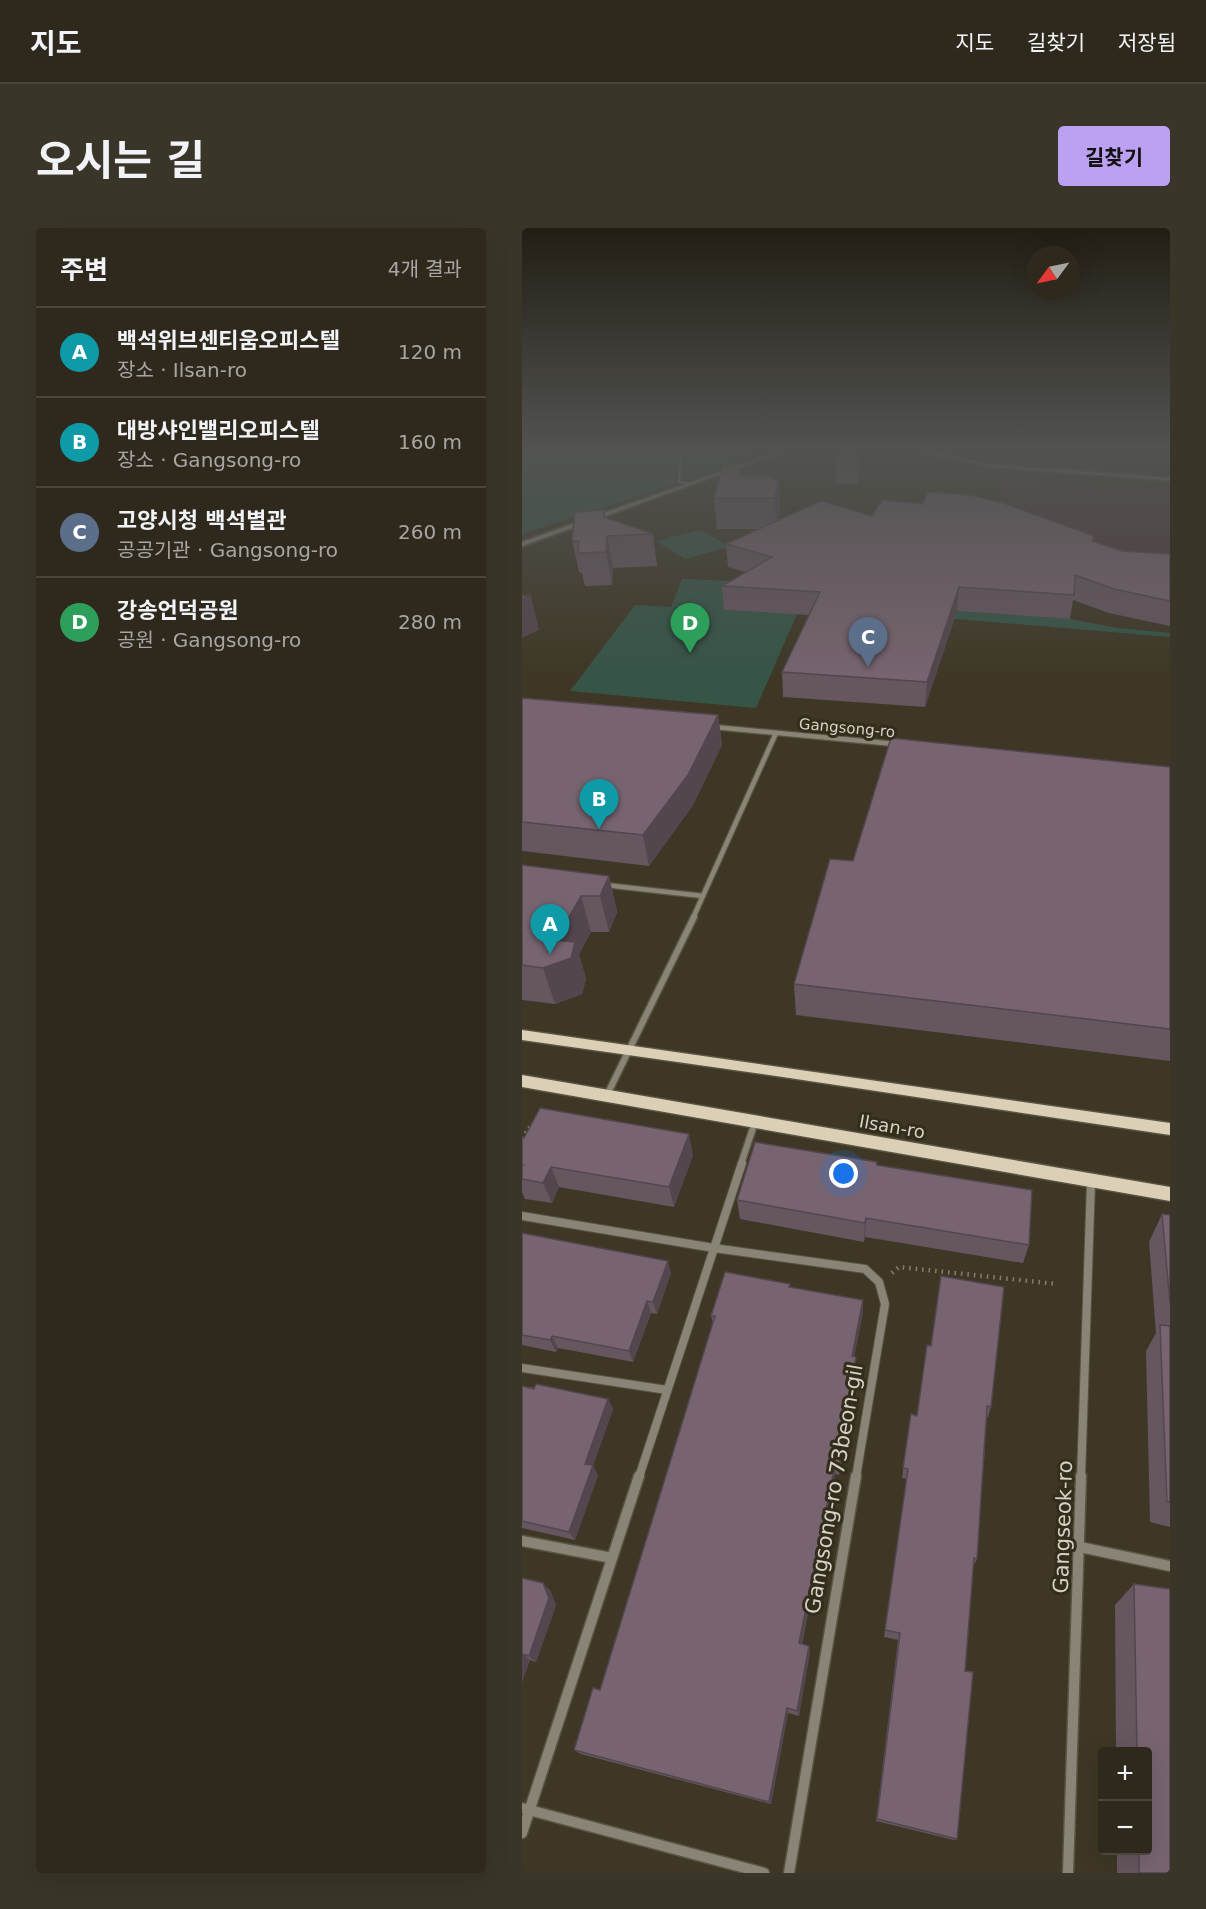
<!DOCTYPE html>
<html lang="ko">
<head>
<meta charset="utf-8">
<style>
  :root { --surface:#2e291c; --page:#3a3529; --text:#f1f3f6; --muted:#a7a6a3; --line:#49453b; --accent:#bca0f2 }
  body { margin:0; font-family:"DejaVu Sans","Noto Sans KR",sans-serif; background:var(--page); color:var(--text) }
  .controls { position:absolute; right:18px; bottom:18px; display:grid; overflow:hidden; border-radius:6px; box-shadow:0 6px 24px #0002 }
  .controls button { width:54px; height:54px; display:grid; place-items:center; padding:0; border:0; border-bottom:2px solid var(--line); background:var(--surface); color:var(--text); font:30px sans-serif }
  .compass { position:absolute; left:504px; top:18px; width:54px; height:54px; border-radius:50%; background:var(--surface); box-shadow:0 6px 24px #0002; rotate:237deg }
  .you { position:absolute; left:322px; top:946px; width:21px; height:21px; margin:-15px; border:4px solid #fff; border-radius:50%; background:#1a73e8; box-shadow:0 0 0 9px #1a73e833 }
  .badge { display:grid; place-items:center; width:39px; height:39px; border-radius:50%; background:var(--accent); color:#fff; font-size:20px; font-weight:700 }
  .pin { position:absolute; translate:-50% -50px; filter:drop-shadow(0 2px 3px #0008) }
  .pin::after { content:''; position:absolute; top:32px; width:21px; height:18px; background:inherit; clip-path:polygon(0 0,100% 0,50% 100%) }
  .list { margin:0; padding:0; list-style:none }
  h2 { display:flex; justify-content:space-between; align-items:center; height:78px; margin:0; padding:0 24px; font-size:26px }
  h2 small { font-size:20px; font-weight:400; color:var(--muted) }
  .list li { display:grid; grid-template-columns:39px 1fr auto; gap:18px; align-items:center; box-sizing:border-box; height:90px; padding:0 24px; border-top:2px solid var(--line) }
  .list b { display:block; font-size:22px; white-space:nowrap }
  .list p { margin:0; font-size:20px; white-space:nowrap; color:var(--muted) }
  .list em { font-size:20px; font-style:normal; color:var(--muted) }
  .map { position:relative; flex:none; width:648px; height:1645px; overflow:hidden; border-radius:6px }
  header { display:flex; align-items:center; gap:36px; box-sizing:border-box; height:84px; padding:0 30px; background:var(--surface); border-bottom:2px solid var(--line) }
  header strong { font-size:28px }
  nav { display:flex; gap:33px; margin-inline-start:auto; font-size:21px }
  .intro { display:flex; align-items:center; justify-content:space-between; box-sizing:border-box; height:144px; padding:0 36px }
  h1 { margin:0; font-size:42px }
  .button { padding:15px 27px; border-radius:6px; background:var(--accent); color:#111; font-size:21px; font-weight:700 }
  main { display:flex; gap:36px; padding:0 36px }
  aside { flex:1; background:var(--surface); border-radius:6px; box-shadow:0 6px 24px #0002 }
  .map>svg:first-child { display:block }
  .education { fill:#4e393b }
  .green { fill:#365547 }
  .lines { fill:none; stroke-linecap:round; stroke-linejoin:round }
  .service-casing { stroke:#595342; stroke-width:4 }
  .minor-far3-casing { stroke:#595342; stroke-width:7 }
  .minor-far2-casing { stroke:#595342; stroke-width:9 }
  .minor-far1-casing { stroke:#595342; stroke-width:10 }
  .minor-casing { stroke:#595342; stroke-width:13 }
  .tertiary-casing { stroke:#595342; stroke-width:4 }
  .primary-casing { stroke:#595342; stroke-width:3 }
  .path-far1 { stroke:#857f71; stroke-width:4; stroke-dasharray:1.5 4.5; stroke-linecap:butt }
  .path { stroke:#857f71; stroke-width:4.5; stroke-dasharray:1.5 5; stroke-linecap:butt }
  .service { stroke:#8a8477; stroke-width:2 }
  .minor-far3 { stroke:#8a8477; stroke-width:4.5 }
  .minor-far2 { stroke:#8a8477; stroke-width:6 }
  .minor-far1 { stroke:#8a8477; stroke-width:8 }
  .minor { stroke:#8a8477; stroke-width:10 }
  .tertiary { fill:#8a8477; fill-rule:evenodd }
  .primary { fill:#dbcfb5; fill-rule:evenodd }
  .wall { fill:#665660 }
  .shaded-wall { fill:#53464e }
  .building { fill:#776470; stroke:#53464e; stroke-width:1.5 }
  .labels { text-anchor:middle; stroke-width:6; stroke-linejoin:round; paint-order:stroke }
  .far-street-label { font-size:15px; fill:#d6d2c7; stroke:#342d1c }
  .street-label { font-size:18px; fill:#d6d2c7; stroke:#342d1c }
  .near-street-label { font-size:21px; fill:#d6d2c7; stroke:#342d1c }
</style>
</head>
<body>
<header>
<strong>지도</strong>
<nav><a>지도</a><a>길찾기</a><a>저장됨</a></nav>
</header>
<div class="intro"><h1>오시는 길</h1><a class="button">길찾기</a></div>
<main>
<aside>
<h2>주변<small>4개 결과</small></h2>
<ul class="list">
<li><span class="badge" style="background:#0f9aa8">A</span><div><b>백석위브센티움오피스텔</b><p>장소 · Ilsan-ro</p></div><em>120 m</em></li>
<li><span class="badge" style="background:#0f9aa8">B</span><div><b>대방샤인밸리오피스텔</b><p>장소 · Gangsong-ro</p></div><em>160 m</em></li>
<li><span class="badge" style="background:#5c6f8a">C</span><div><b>고양시청 백석별관</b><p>공공기관 · Gangsong-ro</p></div><em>260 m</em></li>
<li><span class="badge" style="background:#2e9e5b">D</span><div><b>강송언덕공원</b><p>공원 · Gangsong-ro</p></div><em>280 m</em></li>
</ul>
</aside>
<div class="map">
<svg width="648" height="1645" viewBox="0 0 648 1645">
  <rect width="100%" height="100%" fill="#3e3725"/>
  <polygon class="education" points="479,250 483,252 545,257 648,262 648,340 605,337 572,312 517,291 475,283"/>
  <g class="green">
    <polygon points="0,222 245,222 147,258 0,306"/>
    <polygon points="179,302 208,319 163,331 134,313"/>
    <polygon points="160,351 214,353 203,382 275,386 234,480 48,463 113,377 149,379"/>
    <polygon points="385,379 548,391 596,400 648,405 648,409 375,386"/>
  </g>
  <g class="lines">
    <defs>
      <polyline id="service" points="159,223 157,254 167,256"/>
      <g id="minor-far3">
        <polyline points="192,499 373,516"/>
        <polyline points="83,657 181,668"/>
        <polyline points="171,690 254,505"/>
      </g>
      <g id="minor-far2">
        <polyline points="85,867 172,689"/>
        <polyline points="219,936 233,894"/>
      </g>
      <g id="minor-far1">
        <polyline points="0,988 192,1020 343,1041 357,1054 363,1076 334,1249"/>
        <polyline points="0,1140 145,1162"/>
        <polyline points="117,1249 220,935"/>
        <polyline points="559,1249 569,954"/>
      </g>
      <g id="minor">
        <polyline points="0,1313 90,1330"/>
        <polyline points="558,1319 648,1338"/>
        <polyline points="0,1580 242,1645"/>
        <polyline points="0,1605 117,1248"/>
        <polyline points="267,1645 334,1248"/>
        <polyline points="546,1645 559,1248"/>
      </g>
      <g id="tertiary">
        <polygon points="260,222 266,222 0,318 0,314"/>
        <polygon points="390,222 399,222 471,237 648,250 648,252 471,239"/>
      </g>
      <g id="primary">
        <polygon points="0,802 648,895 648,907 254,848 0,812"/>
        <polygon points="0,847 648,959 648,973 0,859"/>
      </g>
    </defs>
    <use href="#service" class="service-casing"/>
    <use href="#minor-far3" class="minor-far3-casing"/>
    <use href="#minor-far2" class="minor-far2-casing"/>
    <use href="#minor-far1" class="minor-far1-casing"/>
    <use href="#minor" class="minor-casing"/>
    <use href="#tertiary" class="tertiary-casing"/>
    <use href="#primary" class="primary-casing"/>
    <polyline class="path-far1" points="0,910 10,896"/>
    <polyline class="path" points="370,1045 377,1039 535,1056"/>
    <use href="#service" class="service"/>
    <use href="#minor-far3" class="minor-far3"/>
    <use href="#minor-far2" class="minor-far2"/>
    <use href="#minor-far1" class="minor-far1"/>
    <use href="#minor" class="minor"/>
    <use href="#tertiary" class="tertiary"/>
    <use href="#primary" class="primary"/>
  </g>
  <g class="wall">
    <polygon points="315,222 339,222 339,232 335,256 314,256 314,227"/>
    <polygon points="602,222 643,222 642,226 602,224"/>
    <polygon points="219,241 220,247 257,252 258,282 256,292 350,288 572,308 571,314 600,323 648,326 648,398 587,385 551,372 548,391 435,383 403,479 261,469 260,444 287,387 202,382 200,358 223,344 206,339 204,316 237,301 195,301 192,270"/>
    <polygon points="82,282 83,289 131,306 135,338 91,340 90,357 63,358 60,345 57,344 50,312"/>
    <polygon points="0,470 196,487 200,517 171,577 127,638 0,623"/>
    <polygon points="648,539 648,833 274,787 272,756 331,633"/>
    <polygon points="0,637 87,648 95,684 87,704 69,704 57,726 64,751 60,766 33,776 0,772"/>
    <polygon points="0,910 171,927 152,979 37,959 30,975 3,971 0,964"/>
    <polygon points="355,937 507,1017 501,1035 343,1009 342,1014 218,991 215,972"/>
    <polygon points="640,986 648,987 648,1299 628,1294 624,1123 634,1105 627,1014"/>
    <polygon points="0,1005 149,1045 135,1086 129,1085 111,1134 36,1120 34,1124 0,1117"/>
    <polygon points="268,1059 341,1072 341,1084 332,1129 334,1129 334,1140 324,1192 325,1202 317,1247 313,1246 280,1416 288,1424 277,1488 266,1485 249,1576 59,1526 52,1522 78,1462 191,1095 189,1088"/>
    <polygon points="405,1117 469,1179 466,1189 465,1189 455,1331 451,1339 443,1443 435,1611 432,1612 354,1593 376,1412 362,1409 385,1251 380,1250 389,1186 395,1188"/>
    <polygon points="0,1158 86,1171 91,1181 71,1238 76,1247 53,1312 0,1300"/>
    <polygon points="0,1350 28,1362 34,1377 14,1434 8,1432 0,1454"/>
    <polygon points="612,1356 648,1645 595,1645 595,1623 626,1623 626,1524 594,1524 593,1377"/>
  </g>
  <g class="shaded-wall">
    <polygon points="336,222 339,222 339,232 335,256"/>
    <polygon points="257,252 258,282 254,301 253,270"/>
    <polygon points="85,308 91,340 90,357 84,324"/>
    <polygon points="437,359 435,383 403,479 405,454"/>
    <polygon points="9,368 17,402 0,410 0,371"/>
    <polygon points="196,487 200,517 171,577 127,638 121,607"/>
    <polygon points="87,648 95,684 87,704 78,668"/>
    <polygon points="59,668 69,704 57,726 64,751 60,766 33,776 21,740 34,712"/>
    <polygon points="167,906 171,927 152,979 147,959"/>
    <polygon points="29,939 37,959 30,975 21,955"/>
    <polygon points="344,990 343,1009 342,1014 343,995"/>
    <polygon points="146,1033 149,1045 135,1086 131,1074"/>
    <polygon points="341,1072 341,1084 330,1139 330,1128"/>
    <polygon points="125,1073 129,1085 111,1134 107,1123"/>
    <polygon points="30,1108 36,1120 34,1124 28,1112"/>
    <polygon points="334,1129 334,1140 322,1202 322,1192"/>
    <polygon points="86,1171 91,1181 71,1238 76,1247 53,1312 47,1304 63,1236"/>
    <polygon points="325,1192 325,1202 317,1247 317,1237"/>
    <polygon points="313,1237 313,1246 278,1422 277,1415"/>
    <polygon points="21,1355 28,1362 34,1377 14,1434 7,1428"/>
    <polygon points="287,1418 288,1424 277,1488 275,1483"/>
    <polygon points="0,1426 8,1432 0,1454"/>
    <polygon points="265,1480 266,1485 249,1576 247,1574"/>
  </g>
  <g class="building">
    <polygon points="315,222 336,222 335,227 314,227"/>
    <polygon points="201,236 219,241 218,247 240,247 257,252 253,270 192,270"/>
    <polygon points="406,264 447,267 481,275 572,308 570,313 600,323 648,326 648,373 592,361 553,347 552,367 437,359 405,454 260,444 298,364 200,358 250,329 204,316 299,273 350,288 360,272 401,276"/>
    <polygon points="82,282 82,289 131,306 85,308 84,324 56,325 57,314 50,312 53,284"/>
    <polygon points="0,368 9,368 0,371"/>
    <polygon points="0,470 196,487 166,547 121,607 0,594"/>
    <polygon points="369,510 648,539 648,801 272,756 308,631 331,633"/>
    <polygon points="0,637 87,648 78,668 59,668 34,712 53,714 49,730 21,740 0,737"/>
    <polygon points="18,880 167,906 147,959 29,939 21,955 0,951 0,939 1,937 0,937 0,910 2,910"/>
    <polygon points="233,914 355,934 355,937 510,962 507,1017 344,990 343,995 215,972"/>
    <polygon points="640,986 648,987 648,1075"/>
    <polygon points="0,1005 146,1033 131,1074 125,1073 107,1123 30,1108 28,1112 0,1107"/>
    <polygon points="203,1044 268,1056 267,1059 341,1072 330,1128 334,1129 322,1192 325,1192 317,1237 313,1237 277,1415 287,1418 275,1483 265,1480 247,1574 52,1522 71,1460 78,1462 193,1088 189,1088"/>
    <polygon points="419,1048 482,1059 469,1179 465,1178 455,1331 452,1330 443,1443 451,1444 435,1611 355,1591 378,1405 363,1402 386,1241 381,1240 389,1186 395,1188 405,1117 409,1118"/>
    <polygon points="638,1097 648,1098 648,1274 645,1274"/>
    <polygon points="14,1156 86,1171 63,1236 71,1237 47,1304 0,1293 0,1158 12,1161"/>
    <polygon points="0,1350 21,1355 27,1370 7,1428 0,1426"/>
    <polygon points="612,1356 648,1361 648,1645 617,1645 617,1623 626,1623 626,1524 615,1524"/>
  </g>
  <linearGradient id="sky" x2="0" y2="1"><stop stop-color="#221e14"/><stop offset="0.49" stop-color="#525351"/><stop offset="1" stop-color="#525351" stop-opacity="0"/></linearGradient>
  <rect width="648" height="452" fill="url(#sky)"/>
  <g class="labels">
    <g class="far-street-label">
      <text transform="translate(325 500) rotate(5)" y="5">Gangsong-ro</text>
    </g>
    <g class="street-label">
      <text transform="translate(370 899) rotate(10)" y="6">Ilsan-ro</text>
    </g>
    <g class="near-street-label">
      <text transform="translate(312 1261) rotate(-80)" y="7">Gangsong-ro 73beon-gil</text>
      <text transform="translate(541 1299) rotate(-88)" y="7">Gangseok-ro</text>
    </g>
  </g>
</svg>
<div class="controls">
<button>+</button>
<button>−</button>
</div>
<svg class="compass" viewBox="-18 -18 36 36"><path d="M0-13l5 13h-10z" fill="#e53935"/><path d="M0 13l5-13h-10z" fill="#a7a6a3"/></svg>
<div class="you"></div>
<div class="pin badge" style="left:28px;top:726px;background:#0f9aa8">A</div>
<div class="pin badge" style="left:77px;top:601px;background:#0f9aa8">B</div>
<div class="pin badge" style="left:346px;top:439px;background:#5c6f8a">C</div>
<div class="pin badge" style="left:168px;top:425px;background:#2e9e5b">D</div>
</div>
</main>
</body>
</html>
